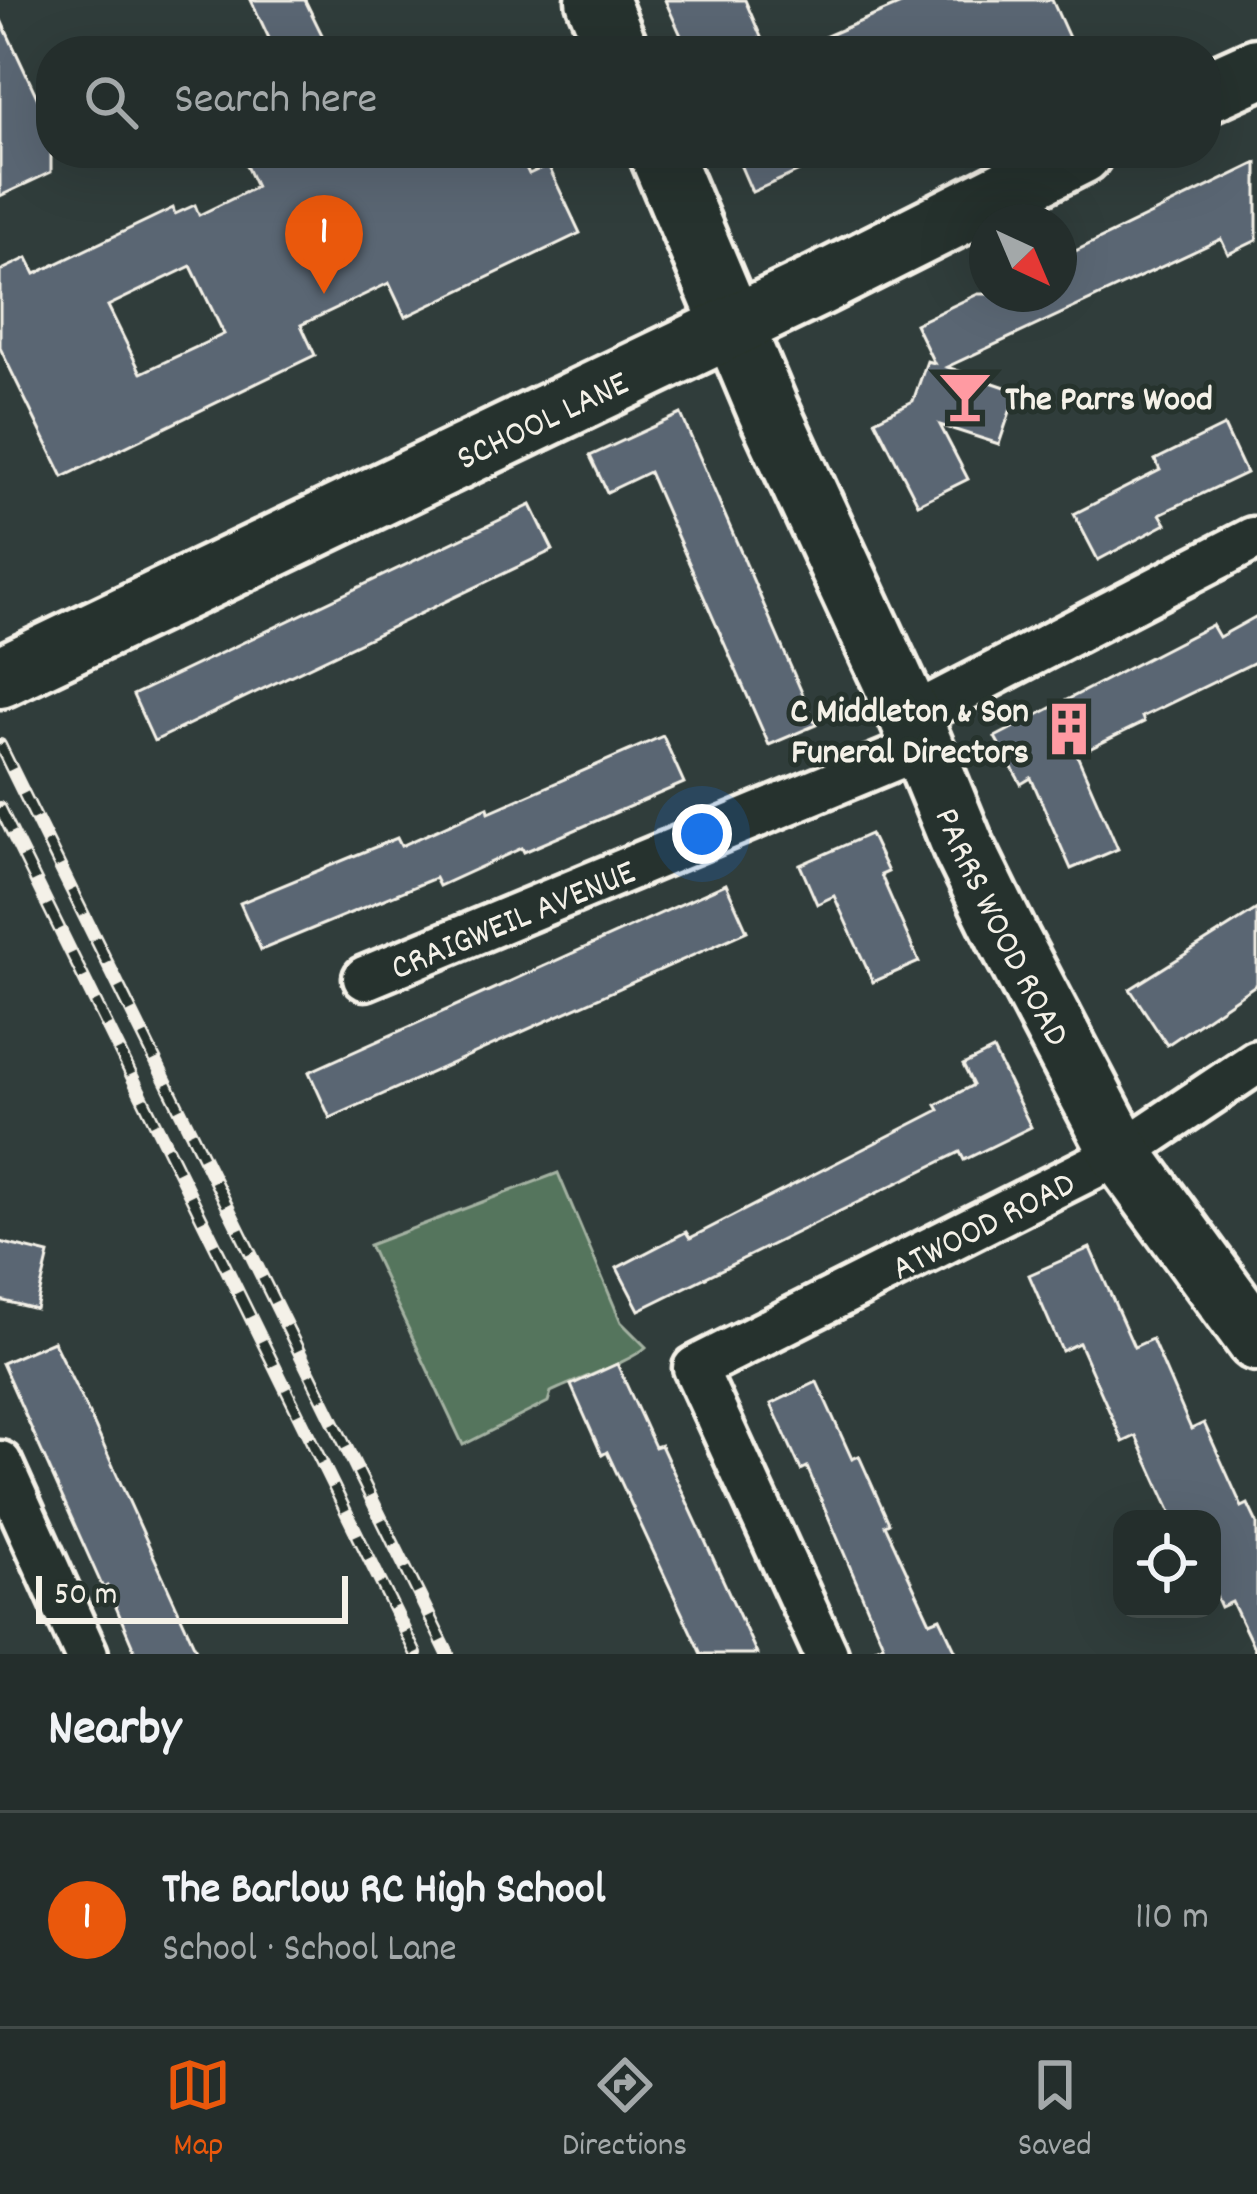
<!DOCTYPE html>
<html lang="en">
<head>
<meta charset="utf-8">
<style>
  :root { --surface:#242e2c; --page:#303a38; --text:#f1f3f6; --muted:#a3a8a9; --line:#414a48; --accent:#ea580c }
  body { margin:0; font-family:Dekko,sans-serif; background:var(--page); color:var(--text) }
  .controls { position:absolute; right:36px; bottom:36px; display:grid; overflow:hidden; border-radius:24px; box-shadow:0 12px 48px #0002 }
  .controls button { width:108px; height:108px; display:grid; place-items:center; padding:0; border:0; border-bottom:3px solid var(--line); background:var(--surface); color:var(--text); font:60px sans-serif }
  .compass { position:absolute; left:969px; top:204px; width:108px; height:108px; border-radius:50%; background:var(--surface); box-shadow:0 12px 48px #0002; rotate:136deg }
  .scale { position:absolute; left:36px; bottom:30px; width:312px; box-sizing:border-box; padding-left:12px; border:6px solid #f4f1e8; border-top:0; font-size:33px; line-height:42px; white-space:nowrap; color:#f4f1e8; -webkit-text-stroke:9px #26332d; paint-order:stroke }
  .you { position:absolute; left:702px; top:834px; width:42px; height:42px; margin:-30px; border:9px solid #fff; border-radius:50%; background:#1a73e8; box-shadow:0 0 0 18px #1a73e833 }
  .badge { display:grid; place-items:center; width:78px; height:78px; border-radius:50%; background:var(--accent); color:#fff; font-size:39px; font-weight:700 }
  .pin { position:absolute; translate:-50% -99px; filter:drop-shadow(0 3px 6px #0008) }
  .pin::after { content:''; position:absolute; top:63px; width:42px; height:36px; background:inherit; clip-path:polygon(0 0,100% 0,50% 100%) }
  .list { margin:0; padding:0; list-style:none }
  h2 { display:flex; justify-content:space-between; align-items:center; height:156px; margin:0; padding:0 48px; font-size:51px }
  h2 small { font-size:39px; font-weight:400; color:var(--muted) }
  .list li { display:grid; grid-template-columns:78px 1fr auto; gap:36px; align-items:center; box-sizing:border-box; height:216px; padding:0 48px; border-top:3px solid var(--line) }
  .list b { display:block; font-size:45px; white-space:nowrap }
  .list p { margin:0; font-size:39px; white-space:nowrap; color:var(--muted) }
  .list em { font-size:39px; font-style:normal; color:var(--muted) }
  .icon { flex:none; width:66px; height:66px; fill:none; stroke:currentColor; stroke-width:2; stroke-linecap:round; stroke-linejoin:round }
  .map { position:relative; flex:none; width:1257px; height:1654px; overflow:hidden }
  .search { position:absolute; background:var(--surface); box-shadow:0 12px 48px #0002; left:36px; right:36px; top:36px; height:132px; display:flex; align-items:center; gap:30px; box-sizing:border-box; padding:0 42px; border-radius:48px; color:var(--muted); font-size:45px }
  .sheet { height:372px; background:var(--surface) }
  nav { display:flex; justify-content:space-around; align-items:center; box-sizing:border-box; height:168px; border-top:3px solid var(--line); background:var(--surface); font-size:33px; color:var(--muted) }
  nav a { display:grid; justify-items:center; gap:6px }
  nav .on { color:var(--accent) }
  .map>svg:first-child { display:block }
  .green { fill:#55745d; stroke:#a4b2a2; stroke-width:3 }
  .building { fill:#5a6673; stroke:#f4f1e8; stroke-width:3; fill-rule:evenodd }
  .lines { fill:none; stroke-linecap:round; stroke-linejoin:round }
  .street-casing { stroke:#f4f1e8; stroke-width:51 }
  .secondary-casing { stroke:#f4f1e8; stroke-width:69 }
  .street { stroke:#26332d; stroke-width:42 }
  .secondary { stroke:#26332d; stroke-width:60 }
  .rail-casing { stroke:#f4f1e8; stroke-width:14 }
  .rail { stroke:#26332d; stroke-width:9; stroke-dasharray:27; stroke-linecap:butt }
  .labels { text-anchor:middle; stroke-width:10; stroke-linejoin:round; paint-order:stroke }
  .poi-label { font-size:36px; font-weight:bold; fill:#f4f1e8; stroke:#26332d; text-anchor:start }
  .street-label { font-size:36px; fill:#f4f1e8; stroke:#26332d }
</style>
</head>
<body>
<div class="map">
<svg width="1257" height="1654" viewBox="0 0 1257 1654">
  <rect width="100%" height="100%" fill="#303d3b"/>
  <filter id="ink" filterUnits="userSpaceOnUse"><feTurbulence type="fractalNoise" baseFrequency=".00833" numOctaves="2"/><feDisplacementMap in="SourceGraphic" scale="24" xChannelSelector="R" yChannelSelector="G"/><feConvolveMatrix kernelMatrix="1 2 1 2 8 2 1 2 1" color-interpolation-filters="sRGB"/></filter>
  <g filter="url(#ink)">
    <path class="green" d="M 558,1173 L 621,1322 L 646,1347 C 631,1362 575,1380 551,1392 L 548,1402 L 463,1445 L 369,1245 Z"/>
    <g class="building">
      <polygon points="251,0 305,0 330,51 275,51"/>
      <polygon points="665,0 745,0 767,51 688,51"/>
      <polygon points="910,0 1052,0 1075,51 792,51"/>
      <polygon points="0,18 51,127 51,172 0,196"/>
      <path d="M 240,153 L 519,153 L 529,174 L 548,165 L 580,233 L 405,317 L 389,283 L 301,325 L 315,355 L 63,477 L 0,348 L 0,271 L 27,258 L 35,274 L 173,208 L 175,214 L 195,205 L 199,215 L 256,187 ZM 191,266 L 224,334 L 141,373 L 108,306 Z"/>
      <polygon points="735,153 840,153 752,192"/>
      <polygon points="1257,163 1257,240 1228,254 1221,239 947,367 1017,391 999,444 940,425 968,479 918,504 875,420 913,401 927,361 934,363 915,324 978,294 1059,294 1059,259"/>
      <polygon points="681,414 816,725 769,745 649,472 607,492 590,456"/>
      <polygon points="1224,426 1246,473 1160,514 1166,524 1098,560 1074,514 1160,470 1155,460"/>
      <polygon points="531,505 553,550 154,741 133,695"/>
      <polygon points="1257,616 1257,661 1142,717 1144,722 1077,755 1118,849 1071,869 1031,778 1021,784 995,737 1212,625 1219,637"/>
      <polygon points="663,736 684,783 524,852 522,848 439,886 435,878 261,950 240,903 397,838 401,846 488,807 489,812"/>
      <polygon points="870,834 888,872 881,875 919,962 873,982 834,896 817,904 800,865"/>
      <polygon points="726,884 747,931 330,1118 309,1072"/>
      <polygon points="1257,909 1257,984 1167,1045 1130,989"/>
      <polygon points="993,1050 1031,1127 964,1160 960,1152 639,1310 617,1268 686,1232 690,1238 939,1110 936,1105 973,1085 963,1065"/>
      <polygon points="0,1242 49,1254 36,1309 0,1300"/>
      <polygon points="1090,1248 1134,1347 1152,1339 1191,1429 1204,1423 1242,1507 1248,1504 1257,1523 1257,1654 1232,1602 1221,1607 1212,1587 1212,1519 1174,1519 1136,1436 1123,1442 1079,1343 1062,1351 1029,1275"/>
      <polygon points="53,1341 92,1420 198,1654 136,1654 107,1586 103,1588 2,1363"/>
      <polygon points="617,1364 655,1447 661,1445 757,1654 701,1654 607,1452 602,1455 571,1385"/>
      <polygon points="817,1382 852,1459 859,1456 889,1523 885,1525 930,1622 940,1618 957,1654 862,1654 883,1644 807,1467 801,1470 771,1404"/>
    </g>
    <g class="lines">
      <defs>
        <g id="street">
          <polyline points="910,717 1253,539"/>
          <path id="s1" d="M 365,978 L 922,747"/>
          <polyline points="0,1463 86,1654"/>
          <path id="s2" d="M 826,1654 L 695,1368 L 1121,1153 L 1257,1062"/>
        </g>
        <g id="secondary">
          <polyline points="597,0 618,51"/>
          <polyline points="1206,92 1257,69"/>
          <path id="s3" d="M 660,153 L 768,410 L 910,717 L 963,846 L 1008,938 L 1121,1153 L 1257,1340"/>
          <path id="s4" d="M 0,677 L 819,285 L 1081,153"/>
        </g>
      </defs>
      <use href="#street" class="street-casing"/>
      <use href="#secondary" class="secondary-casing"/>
      <use href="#street" class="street"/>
      <use href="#secondary" class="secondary"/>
      <defs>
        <g id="rail">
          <polyline points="0,745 448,1654"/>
          <polyline points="0,808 416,1654"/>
        </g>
      </defs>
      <use href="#rail" class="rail-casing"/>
      <use href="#rail" class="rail"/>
    </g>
  </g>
  <defs>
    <symbol id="bar-bare" viewBox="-9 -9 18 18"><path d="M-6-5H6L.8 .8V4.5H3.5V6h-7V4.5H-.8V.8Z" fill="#ff9aa2" stroke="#26332d" stroke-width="2.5" paint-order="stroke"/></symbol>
    <symbol id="building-bare" viewBox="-9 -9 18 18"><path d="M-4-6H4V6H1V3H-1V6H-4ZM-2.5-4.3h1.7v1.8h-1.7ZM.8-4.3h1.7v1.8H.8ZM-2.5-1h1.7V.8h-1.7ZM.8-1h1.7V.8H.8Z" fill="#ff9aa2" stroke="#26332d" stroke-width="2.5" paint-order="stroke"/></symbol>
  </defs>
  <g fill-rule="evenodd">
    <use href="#bar-bare" x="927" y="358" width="76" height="76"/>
    <use href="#building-bare" x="1031" y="691" width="76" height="76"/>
  </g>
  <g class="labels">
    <g class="poi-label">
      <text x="1005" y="409">The Parrs Wood</text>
      <text x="1029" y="721" text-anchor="end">C Middleton &amp; Son<tspan x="1029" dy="41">Funeral Directors</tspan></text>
    </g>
    <g class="street-label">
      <text dy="13" stroke="none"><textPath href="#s4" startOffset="600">SCHOOL LANE</textPath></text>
      <text dy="13" stroke="none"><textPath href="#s1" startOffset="159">CRAIGWEIL AVENUE</textPath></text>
      <text dy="13" stroke="none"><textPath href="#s3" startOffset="846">PARRS WOOD ROAD</textPath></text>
      <text dy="13" stroke="none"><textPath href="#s2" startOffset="636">ATWOOD ROAD</textPath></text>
    </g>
  </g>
</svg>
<div class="controls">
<button><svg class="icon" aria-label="locate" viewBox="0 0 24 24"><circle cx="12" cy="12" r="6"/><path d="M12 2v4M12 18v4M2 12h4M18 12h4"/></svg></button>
</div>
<svg class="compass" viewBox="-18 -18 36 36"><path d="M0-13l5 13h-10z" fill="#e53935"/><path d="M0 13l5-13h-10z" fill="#a3a8a9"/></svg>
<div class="scale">50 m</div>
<div class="you"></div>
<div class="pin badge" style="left:324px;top:294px">1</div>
<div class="search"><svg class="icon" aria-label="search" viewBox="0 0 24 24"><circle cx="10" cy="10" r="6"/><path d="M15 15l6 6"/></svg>Search here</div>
</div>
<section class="sheet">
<h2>Nearby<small></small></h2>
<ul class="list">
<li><span class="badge">1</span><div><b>The Barlow RC High School</b><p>School · School Lane</p></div><em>110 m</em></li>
</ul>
</section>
<nav>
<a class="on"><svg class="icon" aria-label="map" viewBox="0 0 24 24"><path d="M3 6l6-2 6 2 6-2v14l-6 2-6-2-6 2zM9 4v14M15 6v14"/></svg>Map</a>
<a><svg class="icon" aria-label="directions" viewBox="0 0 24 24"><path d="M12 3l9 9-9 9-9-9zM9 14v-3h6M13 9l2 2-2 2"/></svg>Directions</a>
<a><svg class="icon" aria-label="saved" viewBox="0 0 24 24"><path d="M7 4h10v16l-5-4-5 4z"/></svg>Saved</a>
</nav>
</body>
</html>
